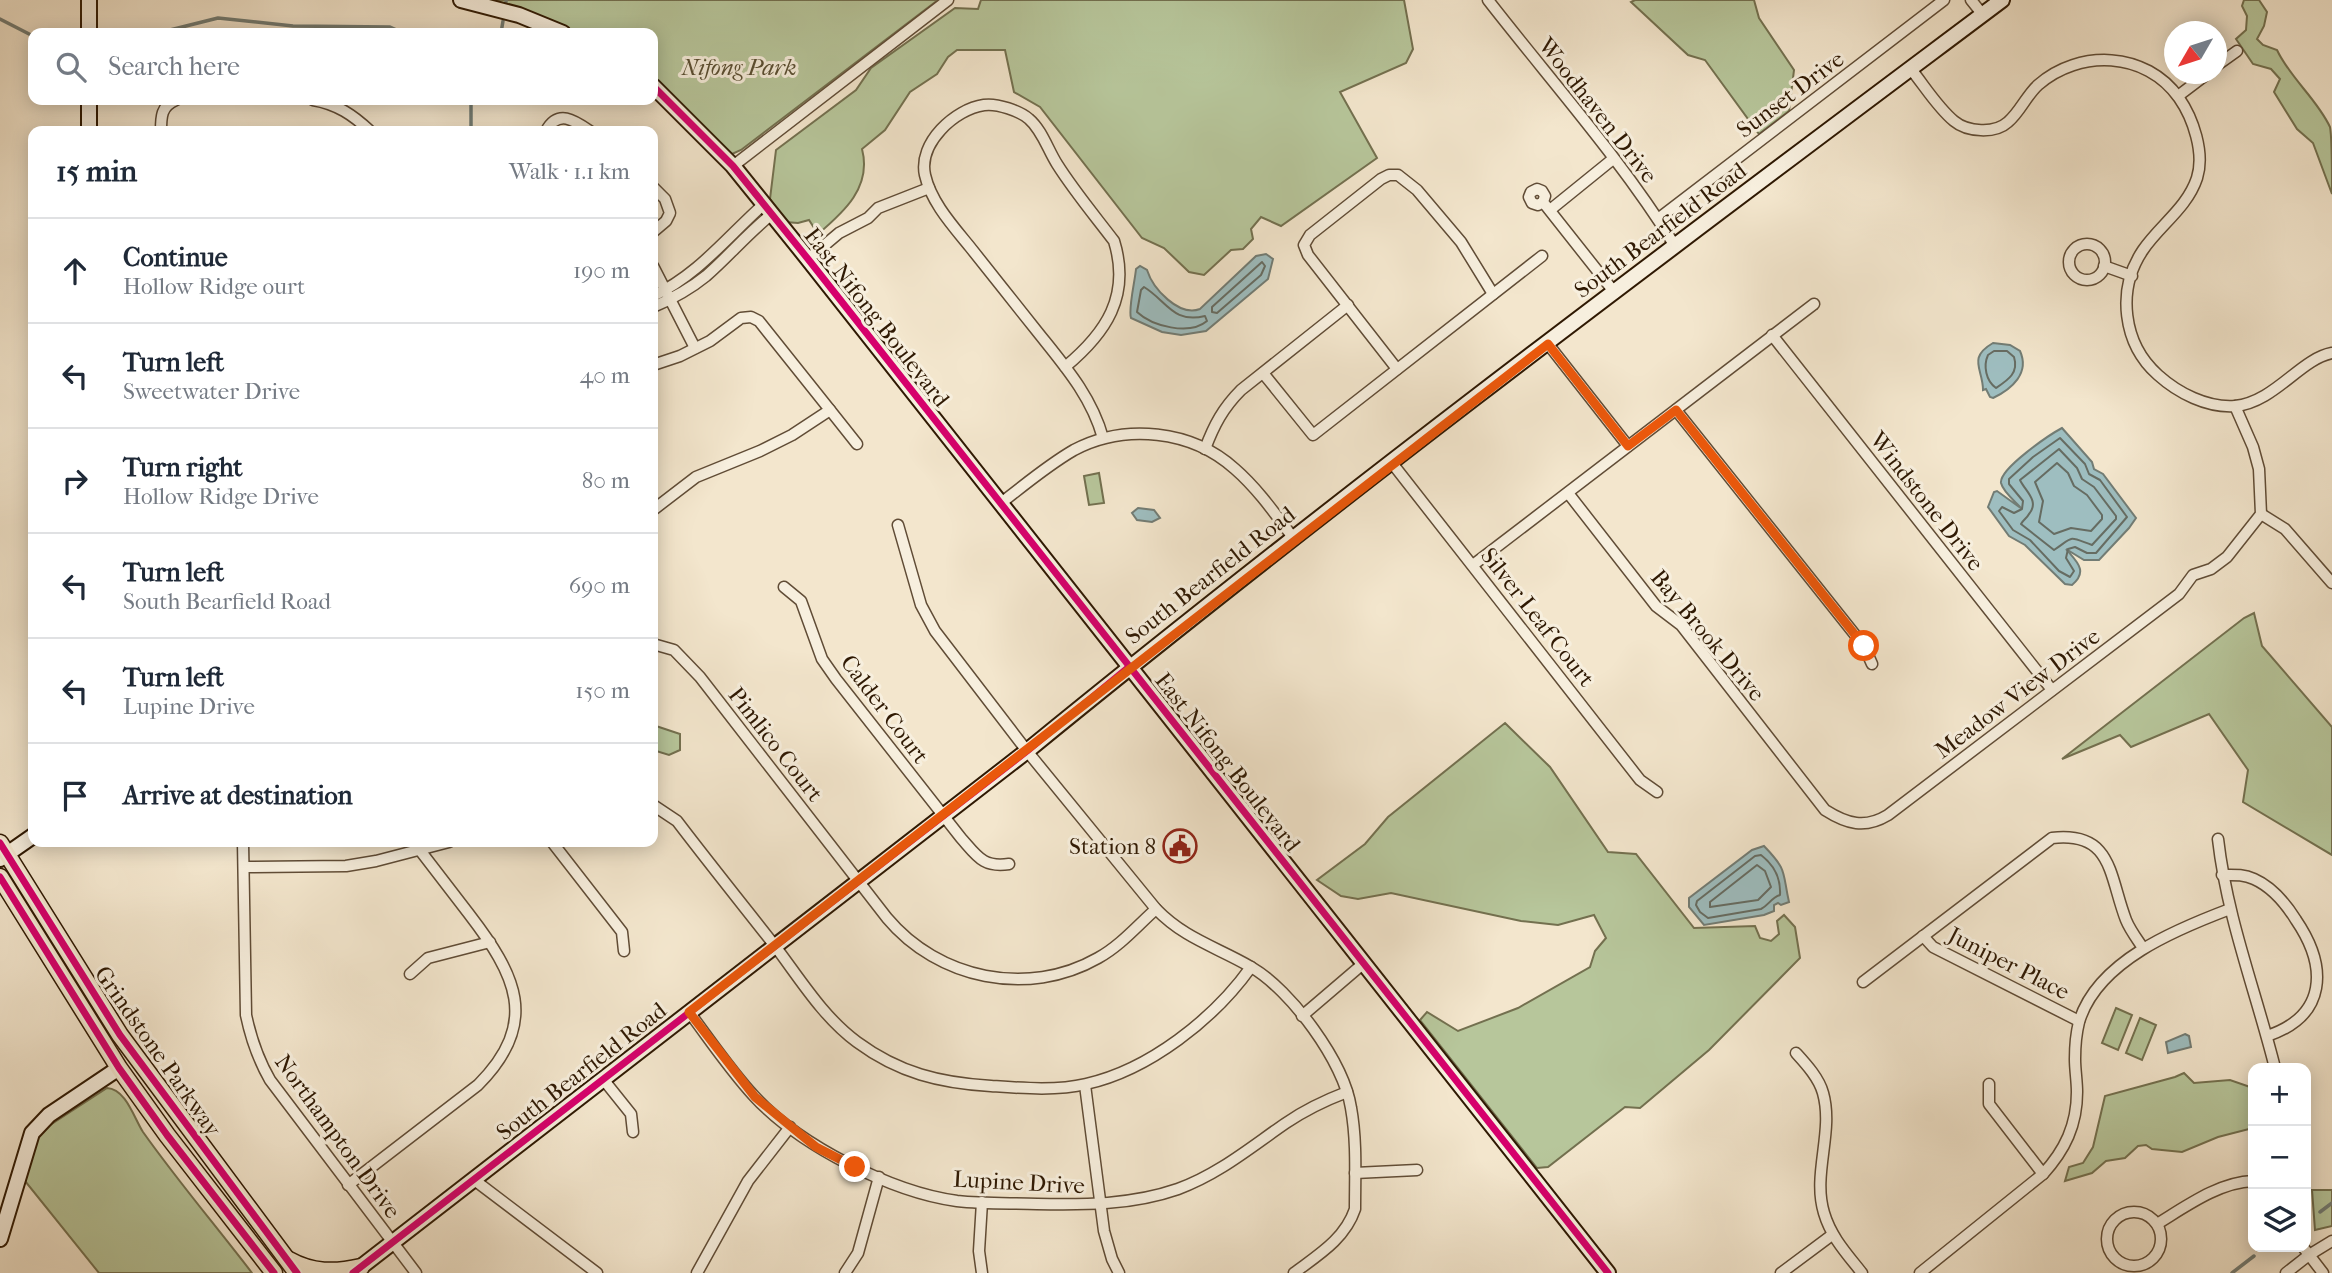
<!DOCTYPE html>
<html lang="en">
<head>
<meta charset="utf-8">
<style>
  :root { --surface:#fff; --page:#f6f6f7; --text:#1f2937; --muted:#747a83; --line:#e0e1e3 }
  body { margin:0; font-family:"IM FELL French Canon",serif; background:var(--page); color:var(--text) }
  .controls { position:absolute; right:21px; bottom:21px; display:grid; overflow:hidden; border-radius:14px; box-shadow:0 4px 18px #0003 }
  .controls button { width:63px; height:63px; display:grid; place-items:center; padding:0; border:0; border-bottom:2px solid var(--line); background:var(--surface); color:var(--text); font:35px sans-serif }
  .compass { position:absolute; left:2164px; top:21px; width:63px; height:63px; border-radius:50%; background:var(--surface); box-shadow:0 4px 18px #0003; rotate:231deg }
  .stop { position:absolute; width:21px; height:21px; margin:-16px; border:5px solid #ea580c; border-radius:50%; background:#fff }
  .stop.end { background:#ea580c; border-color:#fff; box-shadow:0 2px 7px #0008 }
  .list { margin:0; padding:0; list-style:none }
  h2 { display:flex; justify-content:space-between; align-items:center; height:91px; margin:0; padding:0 28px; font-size:30px }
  h2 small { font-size:23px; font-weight:400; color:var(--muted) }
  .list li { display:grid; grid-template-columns:46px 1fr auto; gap:21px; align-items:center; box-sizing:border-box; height:105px; padding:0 28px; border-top:2px solid var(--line) }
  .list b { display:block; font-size:26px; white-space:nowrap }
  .list p { margin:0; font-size:23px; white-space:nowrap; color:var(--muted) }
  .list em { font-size:23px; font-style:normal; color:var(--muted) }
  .icon { flex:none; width:38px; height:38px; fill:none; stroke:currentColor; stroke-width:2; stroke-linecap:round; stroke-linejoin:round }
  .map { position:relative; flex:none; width:2332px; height:1273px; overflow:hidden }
  .search { position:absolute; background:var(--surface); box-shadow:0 4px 18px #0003; left:28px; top:28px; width:630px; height:77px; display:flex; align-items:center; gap:18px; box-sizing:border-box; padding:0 24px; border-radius:14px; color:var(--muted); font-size:26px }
  .panel { position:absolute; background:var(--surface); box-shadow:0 4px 18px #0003; left:28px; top:126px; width:630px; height:721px; border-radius:14px }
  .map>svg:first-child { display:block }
  .green { fill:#b7c69b; stroke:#73704f; stroke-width:2 }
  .water { fill:#9ebec0; stroke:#727c74; stroke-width:2 }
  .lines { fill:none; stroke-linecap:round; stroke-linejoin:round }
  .shore { stroke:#666c62; stroke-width:2 }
  .stream { stroke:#727c74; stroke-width:3.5 }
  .street-casing { stroke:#604c36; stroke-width:13 }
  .secondary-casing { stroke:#2f1903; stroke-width:18 }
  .primary-casing { stroke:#2f1903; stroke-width:19 }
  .street { stroke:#f7efde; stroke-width:10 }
  .secondary { stroke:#f7efde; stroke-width:14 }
  .primary { stroke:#f3e6cd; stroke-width:16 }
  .cycleway-casing { stroke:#f7efde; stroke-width:11 }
  .cycleway { stroke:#d6006c; stroke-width:7 }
  .route { stroke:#ea580c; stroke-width:9 }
  .labels { text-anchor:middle; stroke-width:6; stroke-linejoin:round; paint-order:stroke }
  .park-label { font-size:23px; font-style:italic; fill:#584d31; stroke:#f7efde }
  .street-label { font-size:23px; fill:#2f1903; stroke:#f7efde }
  .poi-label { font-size:23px; fill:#2f1903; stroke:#f7efde; text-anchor:end }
</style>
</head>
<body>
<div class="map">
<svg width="2332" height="1273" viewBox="0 0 2332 1273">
  <rect width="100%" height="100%" fill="#f3e6cd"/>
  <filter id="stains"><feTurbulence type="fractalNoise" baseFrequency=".00286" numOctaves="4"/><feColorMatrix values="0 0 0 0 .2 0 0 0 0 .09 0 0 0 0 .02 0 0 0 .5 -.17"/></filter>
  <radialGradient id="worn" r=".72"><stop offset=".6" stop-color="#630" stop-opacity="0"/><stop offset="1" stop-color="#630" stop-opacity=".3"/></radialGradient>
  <g class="green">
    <polygon points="486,0 938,0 741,150 732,154 653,77 653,33 579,33 552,21"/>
    <path d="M 981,0 L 1404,0 L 1413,49 L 1406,63 L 1340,92 L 1377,158 L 1281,226 L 1261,217 L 1251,229 L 1253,239 L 1243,249 L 1231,250 L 1204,275 L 1189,272 L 1164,248 L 1142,238 L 1040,107 L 1014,92 L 1005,50 L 957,50 L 948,57 L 937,74 L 910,92 L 885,130 L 862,149 C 872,187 844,212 818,234 L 809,220 L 798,223 L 785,222 L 770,199 L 776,150 L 856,90 L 871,68 L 955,8 L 978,9 Z"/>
    <polygon points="1635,0 1754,0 1759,18 1794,70 1789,111 1759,134 1705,60 1688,55 1631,2"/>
    <path d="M 2244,0 L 2259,0 L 2267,12 L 2264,26 L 2257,39 L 2263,45 L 2277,50 C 2290,78 2317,99 2330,127 C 2332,137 2332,180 2332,194 L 2313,143 L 2297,129 L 2274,92 L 2280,79 L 2271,69 L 2253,64 L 2236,39 L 2246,30 L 2247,16 L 2242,6 Z"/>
    <polygon points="1099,473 1104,503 1089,505 1084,476"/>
    <polygon points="2254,613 2262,646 2332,727 2332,855 2243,802 2248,770 2209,714 2131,747 2120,735 2062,759 2244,618"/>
    <polygon points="1505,723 1550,767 1608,852 1636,854 1694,928 1755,926 1760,938 1771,941 1779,934 1777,921 1784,915 1795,927 1800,958 1709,1050 1640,1108 1625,1107 1548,1167 1537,1168 1420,1020 1427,1012 1458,1031 1518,1008 1590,967 1595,951 1606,938 1594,915 1558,925 1521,921 1391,893 1358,899 1341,896 1317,880 1365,844 1388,817"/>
    <polygon points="653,725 680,734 680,750 669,755 653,750"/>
    <polygon points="2116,1008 2132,1015 2118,1050 2102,1043"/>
    <polygon points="2140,1018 2156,1025 2142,1060 2126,1053"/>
    <polygon points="2184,1073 2194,1083 2230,1080 2253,1088 2253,1128 2218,1137 2182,1152 2152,1149 2146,1145 2138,1146 2125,1158 2106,1161 2092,1173 2065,1181 2069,1167 2083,1163 2093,1147 2105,1096 2175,1077"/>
    <path d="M 107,1088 C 126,1089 134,1118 143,1132 C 177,1180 216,1226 252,1273 L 99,1273 L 25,1181 L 37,1140 L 44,1129 Z"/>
    <polygon points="2312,1190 2332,1190 2332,1226 2315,1230"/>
  </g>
  <g class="water">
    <path d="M 1266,254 L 1273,259 L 1268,279 L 1206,331 L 1181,335 L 1162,332 L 1131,318 C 1128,309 1135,281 1136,269 L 1140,266 L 1147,270 C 1153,289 1179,317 1200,309 L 1256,256 Z"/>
    <path d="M 1993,343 L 2010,345 L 2020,351 C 2030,373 2012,389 1993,398 L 1990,397 L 1986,389 L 1983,390 C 1983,369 1967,358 1993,343 Z"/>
    <path d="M 2062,428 L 2092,462 L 2094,469 L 2103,474 L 2136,518 L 2129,528 L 2099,560 L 2084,560 L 2066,549 C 2076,561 2089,571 2072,585 L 2065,584 L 2025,545 L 2009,536 L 1988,507 L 1994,492 L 1997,491 L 2022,509 C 2016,502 2003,492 2001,483 C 1999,469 2049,435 2062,428 Z"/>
    <polygon points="1138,508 1154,510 1160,518 1152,522 1137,520 1132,513"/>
    <path d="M 1764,846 C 1788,871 1782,871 1789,902 L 1781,905 L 1778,903 L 1774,905 L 1774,911 L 1764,915 L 1704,925 L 1689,907 L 1689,898 L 1752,850 Z"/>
    <polygon points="2185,1034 2189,1036 2191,1047 2168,1053 2166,1042"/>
  </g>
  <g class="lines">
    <g class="shore">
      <polygon points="1262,262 1265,266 1261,275 1217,313 1212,312 1212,307"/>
      <path d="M 1144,287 C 1167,301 1173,324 1205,316 L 1207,321 C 1189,336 1152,326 1137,312 L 1141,290 Z"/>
      <path d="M 1994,351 L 2007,351 L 2014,357 C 2019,373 2008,380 1996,388 C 1986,381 1983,366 1988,355 Z"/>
      <polygon points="2060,438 2085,464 2089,474 2100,480 2127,517 2096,553 2087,553 2075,547 2068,549 2066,558 2074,571 2070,577 2059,571 2030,540 2013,530 1999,511 2002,507 2014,513 2022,509 2023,501 2009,484 2009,479 2033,457"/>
      <path d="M 2059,449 L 2077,468 L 2082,479 L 2094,487 L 2116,516 L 2116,519 L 2092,545 C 2067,536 2075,536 2054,550 L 2021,524 C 2023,520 2027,518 2029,514 C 2040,501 2025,491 2020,480 Z"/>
      <polygon points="2057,463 2068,473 2074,486 2087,495 2102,515 2102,519 2091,531 2071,528 2054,534 2039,522 2043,501 2035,482"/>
      <path d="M 1761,855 C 1774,865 1781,879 1780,895 C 1771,898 1769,905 1761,909 L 1708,918 L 1700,912 L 1696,905 L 1697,901 L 1755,856 Z"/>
      <polygon points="1757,865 1765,871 1771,887 1758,900 1710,907 1710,902"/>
    </g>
    <g class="stream">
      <polyline points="506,2 506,0"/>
      <polyline points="0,19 33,36"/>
      <polyline points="158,33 218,18 293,26 390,27 403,33"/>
      <polyline points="501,33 503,21"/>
      <polyline points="471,131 471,100"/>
      <polyline points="2320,1212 2332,1203"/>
      <polyline points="2232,1273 2254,1256"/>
    </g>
    <defs>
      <g id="street">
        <path d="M 1488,0 C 1551,81 1621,159 1675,246"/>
        <polyline points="1971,0 1983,15"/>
        <polyline points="2216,66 2237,51"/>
        <path d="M 1910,68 C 1924,85 1937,107 1954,121 C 1967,132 1995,134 2008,122 C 2020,112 2026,96 2038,85 C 2079,49 2146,51 2179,98 C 2193,118 2205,153 2197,178 C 2187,208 2160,225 2143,250 C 2116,290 2123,344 2158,375 C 2178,393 2207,408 2235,406 C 2275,402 2300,359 2332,353"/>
        <polyline points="2178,96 2207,74"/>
        <path d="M 313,100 C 337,104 353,115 370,131"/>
        <path d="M 161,131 C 161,117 161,106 176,100"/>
        <path d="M 546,131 C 558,109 574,120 590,131"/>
        <polyline points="733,166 948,0"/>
        <polyline points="653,187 665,199 670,213 666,221 653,232"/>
        <polyline points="1543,202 1538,205 1532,203 1529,197 1531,192 1537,189 1542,191 1545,196 1543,202 1615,293"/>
        <polyline points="1550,210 1613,159"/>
        <polyline points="1658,219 1944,0"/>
        <circle cx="2087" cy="262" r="18"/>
        <polyline points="808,259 839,233 868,218 878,208 929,188"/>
        <polyline points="653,266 695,348"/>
        <polyline points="2104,266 2132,276"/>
        <path d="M 653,296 C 698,275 727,237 764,204"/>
        <path d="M 653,307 C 672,299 690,289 706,276 C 729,256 748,233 772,214"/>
        <polyline points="1772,335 2052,690"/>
        <polyline points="1548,344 1628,446"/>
        <polyline points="653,365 680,356 710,341 741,318 751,317 759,321 830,410 792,435 760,451 696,477 653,510"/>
        <path d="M 1065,367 C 1106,333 1131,296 1114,241 C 1095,216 1074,191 1057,164 C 1048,150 1042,130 1029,119 C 1020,111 997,103 984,105 C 955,109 918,143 925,175 C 931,202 953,226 970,247 C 992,275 1014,302 1036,330 C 1063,364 1091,395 1103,438"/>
        <polyline points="1397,369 1308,255 1304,245 1310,235 1381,179 1389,175 1398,175 1417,190 1461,242 1493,294"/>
        <polyline points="1263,373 1313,435 1542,256"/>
        <polyline points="830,410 857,444"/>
        <polyline points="1676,410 1864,646 1872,664"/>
        <path d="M 1205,449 C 1214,425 1223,408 1241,390 L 1348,305"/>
        <polyline points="1392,463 1640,780 1657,792"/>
        <path d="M 1568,493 L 1656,606 L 1681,625 L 1825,810 C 1847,824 1865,829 1888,815 L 2179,594 L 2193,575 L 2211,569 L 2227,557 L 2261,514 L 2259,469 L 2253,447 L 2235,406"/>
        <path d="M 1000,504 C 1024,485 1048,465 1074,450 C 1125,423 1192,430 1235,469 C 1258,489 1276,515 1294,539"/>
        <polyline points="2261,514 2285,529 2332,583"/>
        <path d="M 898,525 L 921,605 L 935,631 L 1027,751 L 1156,909 C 1185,939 1217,947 1251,967 C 1291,990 1344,1062 1351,1108 C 1357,1141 1355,1176 1355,1209 C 1345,1239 1318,1255 1294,1273"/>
        <polyline points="1473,565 1814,304"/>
        <path d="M 784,587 L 801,601 L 822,659 L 836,679 L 961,838 C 977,856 983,868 1009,864"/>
        <path d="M 653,644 L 674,650 L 700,677 L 887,918 C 938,979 1028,998 1098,958 C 1120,946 1137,926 1156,909"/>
        <path d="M 653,805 L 677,821 C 709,863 742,904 775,946 C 800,979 823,1017 857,1042 C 899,1073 940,1083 991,1086 C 1021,1088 1057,1091 1086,1084 C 1149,1070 1214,1019 1251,967"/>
        <path d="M 2218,839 C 2227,918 2256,992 2275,1068"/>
        <path d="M 243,842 L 246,1015 C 251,1039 258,1059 270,1080 L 416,1273"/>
        <polyline points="552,842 622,932 624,951"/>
        <polyline points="244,867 346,866 376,861 449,842"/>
        <path d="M 2222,875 C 2233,875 2243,874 2254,879 C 2272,887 2286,904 2296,920 C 2328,967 2327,1016 2267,1036"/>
        <polyline points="1923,936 1933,947 2079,1021"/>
        <polyline points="410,974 428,958 490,942"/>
        <path d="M 1863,982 L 2052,838 C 2113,831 2109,876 2126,920 C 2130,930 2137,939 2143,948"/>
        <path d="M 689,1012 C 710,1040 730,1070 754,1096 C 799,1145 891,1192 957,1201 C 984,1204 1010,1203 1037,1204 C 1084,1205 1132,1205 1178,1189 C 1219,1174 1251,1147 1286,1123 C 1305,1110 1326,1100 1347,1092"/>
        <polyline points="1302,1016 1364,963"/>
        <path d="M 1796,1053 C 1806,1064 1819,1078 1823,1093 C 1834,1132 1812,1174 1824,1213 C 1831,1237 1847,1254 1862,1273"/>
        <polyline points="603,1079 631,1114 633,1132"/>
        <polyline points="1989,1084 1989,1104 2043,1174"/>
        <polyline points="1085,1085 1104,1231 1112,1259 1119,1273"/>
        <polyline points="1355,1173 1417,1170"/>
        <polyline points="473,1179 597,1273"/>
        <path d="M 348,1185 L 478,1085 C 541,1022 515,974 469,914 C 452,892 436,871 419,849"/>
        <polyline points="982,1202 979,1251 982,1273"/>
        <circle cx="2134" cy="1239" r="27"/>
        <path d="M 2157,1224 C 2185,1207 2219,1182 2253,1181"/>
        <polyline points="2303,1247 2323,1273"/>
        <polyline points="697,1273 748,1181 790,1127"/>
        <polyline points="845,1273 858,1253 879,1177"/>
        <polyline points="1781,1273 1832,1235"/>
        <path d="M 1920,1273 L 2043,1174 C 2065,1150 2077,1125 2077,1092 C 2077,1081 2075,1070 2075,1059 C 2075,1047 2076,1034 2079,1022 C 2097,961 2177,929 2230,909"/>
        <polyline points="2286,1273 2309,1255 2332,1241"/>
      </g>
      <g id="secondary">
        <polyline points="461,0 519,15 563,33"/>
        <polyline points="89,33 89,0"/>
        <polyline points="653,86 733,166 808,259 1608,1273"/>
        <polyline points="89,131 89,100"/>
        <polyline points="0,859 33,836"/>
        <polyline points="0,1239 32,1133 49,1115 119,1068"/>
        <path d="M 353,1273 L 1027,751 C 1345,491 1674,246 2002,0"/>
      </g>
      <g id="primary">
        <polyline points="0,843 120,1035 297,1273"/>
        <polyline points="0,877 119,1068 167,1135 274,1273"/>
        <path d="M 289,1260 C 312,1273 335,1273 361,1267"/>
      </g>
    </defs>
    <use href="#street" class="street-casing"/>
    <use href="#secondary" class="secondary-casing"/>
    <use href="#primary" class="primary-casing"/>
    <use href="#street" class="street"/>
    <use href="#secondary" class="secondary"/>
    <use href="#primary" class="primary"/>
    <defs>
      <g id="cycleway">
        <polyline points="653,86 733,166 808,259 1608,1273"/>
        <polyline points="0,843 120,1035 297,1273"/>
        <polyline points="0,877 119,1068 167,1135 274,1273"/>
        <polyline points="353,1273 1027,751 1129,667"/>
      </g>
    </defs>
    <use href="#cycleway" class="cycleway-casing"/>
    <use href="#cycleway" class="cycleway"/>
  </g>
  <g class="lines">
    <polyline class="route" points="855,1167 816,1147 755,1097 689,1012 1548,344 1628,446 1676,410 1864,646"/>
  </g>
  <defs>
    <symbol id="civic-ring" viewBox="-11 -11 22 22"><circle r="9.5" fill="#f7efde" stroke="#8f2418" stroke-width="1.5"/><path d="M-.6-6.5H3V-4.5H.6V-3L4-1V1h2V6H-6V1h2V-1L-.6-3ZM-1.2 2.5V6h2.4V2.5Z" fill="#8f2418"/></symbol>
  </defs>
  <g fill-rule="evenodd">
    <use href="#civic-ring" x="1161" y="827" width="38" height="38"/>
  </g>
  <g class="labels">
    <g class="park-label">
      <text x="739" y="75">Nifong Park</text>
    </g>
    <g class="street-label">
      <text transform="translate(1790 94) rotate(-37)" y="8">Sunset Drive</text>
      <text transform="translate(1598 110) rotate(52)" y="8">Woodhaven Drive</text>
      <text transform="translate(1660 230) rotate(-37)" y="8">South Bearfield Road</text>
      <text transform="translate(877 317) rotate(52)" y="8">East Nifong Boulevard</text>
      <text transform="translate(1927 501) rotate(52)" y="8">Windstone Drive</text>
      <text transform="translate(1210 575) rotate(-38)" y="8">South Bearfield Road</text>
      <text transform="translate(1538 617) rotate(52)" y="8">Silver Leaf Court</text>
      <text transform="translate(1708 635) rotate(50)" y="8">Bay Brook Drive</text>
      <text transform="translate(2017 693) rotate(-37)" y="8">Meadow View Drive</text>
      <text transform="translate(885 709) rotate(53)" y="8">Calder Court</text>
      <text transform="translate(776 744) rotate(52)" y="8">Pimlico Court</text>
      <text transform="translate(1228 762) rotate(52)" y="8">East Nifong Boulevard</text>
      <text transform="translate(2009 963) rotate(27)" y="8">Juniper Place</text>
      <text transform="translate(158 1051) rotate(55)" y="8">Grindstone Parkway</text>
      <text transform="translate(581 1071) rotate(-38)" y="8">South Bearfield Road</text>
      <text transform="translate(338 1136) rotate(54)" y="8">Northampton Drive</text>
      <text transform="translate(1019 1182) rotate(3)" y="8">Lupine Drive</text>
    </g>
    <g class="poi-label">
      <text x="1156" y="854">Station 8</text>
    </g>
  </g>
  <rect width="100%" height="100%" filter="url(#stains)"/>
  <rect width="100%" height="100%" fill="url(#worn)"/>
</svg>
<div class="controls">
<button>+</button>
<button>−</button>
<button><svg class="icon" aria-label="layers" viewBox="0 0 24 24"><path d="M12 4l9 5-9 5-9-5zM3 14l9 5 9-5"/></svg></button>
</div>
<svg class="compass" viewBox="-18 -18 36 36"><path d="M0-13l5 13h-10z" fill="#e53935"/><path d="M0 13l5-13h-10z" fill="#747a83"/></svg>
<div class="stop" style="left:1864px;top:646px"></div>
<div class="stop end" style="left:855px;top:1167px"></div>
<div class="search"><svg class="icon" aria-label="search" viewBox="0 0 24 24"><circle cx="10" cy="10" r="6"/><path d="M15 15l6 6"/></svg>Search here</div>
<section class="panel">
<h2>15 min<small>Walk · 1.1 km</small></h2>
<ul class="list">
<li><svg class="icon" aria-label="ahead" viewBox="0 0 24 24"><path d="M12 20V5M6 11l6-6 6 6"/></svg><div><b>Continue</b><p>Hollow Ridge ourt</p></div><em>190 m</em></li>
<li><svg class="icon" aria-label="left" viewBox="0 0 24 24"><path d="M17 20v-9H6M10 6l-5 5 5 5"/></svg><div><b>Turn left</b><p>Sweetwater Drive</p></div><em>40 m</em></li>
<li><svg class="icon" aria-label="right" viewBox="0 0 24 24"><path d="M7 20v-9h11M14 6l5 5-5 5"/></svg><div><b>Turn right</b><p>Hollow Ridge Drive</p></div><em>80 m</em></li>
<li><svg class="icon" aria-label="left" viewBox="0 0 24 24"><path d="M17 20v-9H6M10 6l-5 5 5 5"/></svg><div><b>Turn left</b><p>South Bearfield Road</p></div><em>690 m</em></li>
<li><svg class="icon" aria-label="left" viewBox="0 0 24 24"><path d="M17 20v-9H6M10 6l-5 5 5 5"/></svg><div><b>Turn left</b><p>Lupine Drive</p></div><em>150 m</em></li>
<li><svg class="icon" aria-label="arrive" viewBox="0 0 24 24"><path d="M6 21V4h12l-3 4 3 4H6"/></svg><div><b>Arrive at destination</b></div></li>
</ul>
</section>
</div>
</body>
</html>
